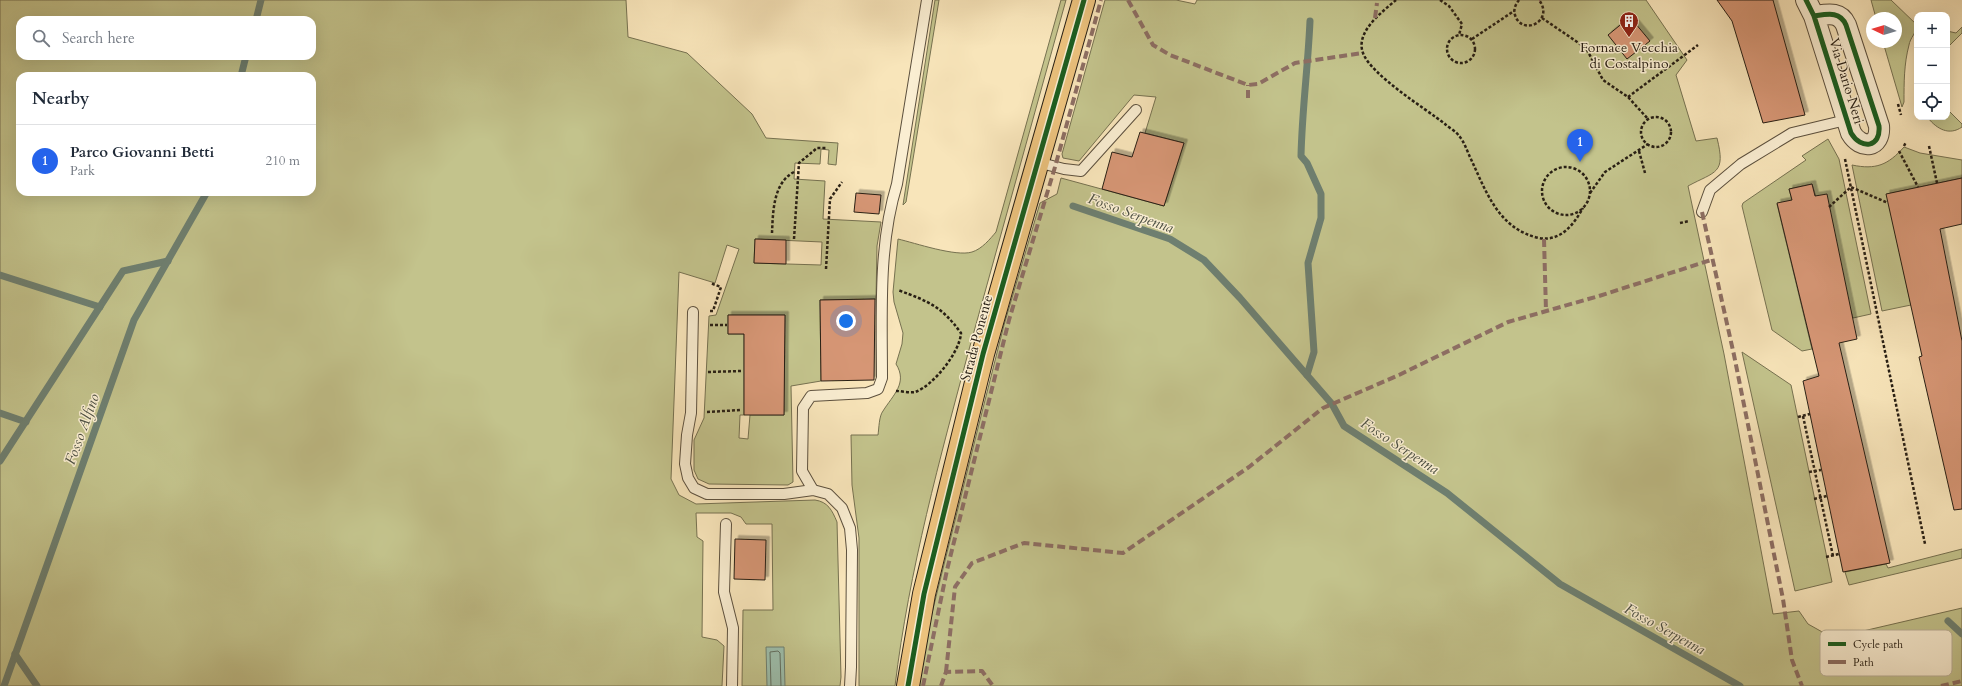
<!DOCTYPE html>
<html lang="en">
<head>
<meta charset="utf-8">
<style>
  :root { --surface:#fff; --page:#f6f6f7; --text:#1f2937; --muted:#747a83; --line:#e0e1e3; --accent:#2563eb }
  body { margin:0; font-family:Cardo,serif; background:var(--page); color:var(--text) }
  .controls { position:absolute; right:12px; top:12px; display:grid; overflow:hidden; border-radius:8px; box-shadow:0 4px 16px #0002 }
  .controls button { width:36px; height:36px; display:grid; place-items:center; padding:0; border:0; border-bottom:1px solid var(--line); background:var(--surface); color:var(--text); font:20px sans-serif }
  .compass { position:absolute; left:1866px; top:12px; width:36px; height:36px; border-radius:50%; background:var(--surface); box-shadow:0 4px 16px #0002; rotate:274deg }
  .you { position:absolute; left:846px; top:321px; width:14px; height:14px; margin:-10px; border:3px solid #fff; border-radius:50%; background:#1a73e8; box-shadow:0 0 0 6px #1a73e833 }
  .badge { display:grid; place-items:center; width:26px; height:26px; border-radius:50%; background:var(--accent); color:#fff; font-size:13px; font-weight:700 }
  .pin { position:absolute; translate:-50% -33px; filter:drop-shadow(0 1px 2px #0008) }
  .pin::after { content:''; position:absolute; top:21px; width:14px; height:12px; background:inherit; clip-path:polygon(0 0,100% 0,50% 100%) }
  .list { margin:0; padding:0; list-style:none }
  h2 { display:flex; justify-content:space-between; align-items:center; height:52px; margin:0; padding:0 16px; font-size:17px }
  h2 small { font-size:13px; font-weight:400; color:var(--muted) }
  .list li { display:grid; grid-template-columns:26px 1fr auto; gap:12px; align-items:center; box-sizing:border-box; height:72px; padding:0 16px; border-top:1px solid var(--line) }
  .list b { display:block; font-size:15px; white-space:nowrap }
  .list p { margin:0; font-size:13px; white-space:nowrap; color:var(--muted) }
  .list em { font-size:13px; font-style:normal; color:var(--muted) }
  .icon { flex:none; width:22px; height:22px; fill:none; stroke:currentColor; stroke-width:2; stroke-linecap:round; stroke-linejoin:round }
  .map { position:relative; flex:none; width:1962px; height:686px; overflow:hidden }
  .search { position:absolute; background:var(--surface); box-shadow:0 4px 16px #0002; left:16px; top:16px; width:300px; height:44px; display:flex; align-items:center; gap:10px; box-sizing:border-box; padding:0 14px; border-radius:12px; color:var(--muted); font-size:15px }
  .panel { position:absolute; background:var(--surface); box-shadow:0 4px 16px #0002; left:16px; top:72px; width:300px; height:124px; border-radius:12px }
  .map>svg:first-child { display:block }
  .green { fill:#c3c38c; stroke:#767150; fill-rule:evenodd }
  .water { fill:#9dbfad; stroke:#6e7f70 }
  .lines { fill:none; stroke-linecap:round; stroke-linejoin:round }
  .shore { stroke:#626f60; stroke-width:1 }
  .stream { stroke:#6e7f70; stroke-width:7 }
  .building { fill:#d69675; stroke:#281f14; filter:url(#shadow) }
  .service-casing { stroke:#5c503e; stroke-width:12 }
  .minor-casing { stroke:#5c503e; stroke-width:22 }
  .primary-casing { stroke:#281f14; stroke-width:24 }
  .path { stroke:#281f14; stroke-width:2.5; stroke-dasharray:3 2; stroke-linecap:butt }
  .service { stroke:#faeed2; stroke-width:10 }
  .minor { stroke:#faeed2; stroke-width:20 }
  .primary { stroke:#ecc27d; stroke-width:22 }
  .quiet { stroke:#8d6e63; stroke-width:4; stroke-dasharray:8 4; stroke-linecap:butt }
  .cycleway-casing { stroke:#faeed2; stroke-width:8 }
  .cycleway { stroke:#1b5e20; stroke-width:5 }
  .labels { text-anchor:middle; stroke-width:3; stroke-linejoin:round; paint-order:stroke }
  .poi-label { font-size:14px; fill:#281f14; stroke:#faeed2 }
  .street-label { font-size:14px; fill:#281f14; stroke:#faeed2 }
  .water-label { font-size:15px; font-style:italic; fill:#4b4f42; stroke:#faeed2 }
  .key { fill:#faeed2; stroke:#bbb099; stroke-width:1 }
  .key-label { font-size:11px; fill:#281f14 }
</style>
</head>
<body>
<div class="map">
<svg width="1962" height="686" viewBox="0 0 1962 686">
  <defs>
    <filter id="shadow"><feDropShadow dx="3.5" dy="-3.5" stdDeviation="0" flood-color="#0004"/></filter>
  </defs>
  <rect width="100%" height="100%" fill="#f8e5ba"/>
  <filter id="stains"><feTurbulence type="fractalNoise" baseFrequency=".005" numOctaves="4"/><feColorMatrix values="0 0 0 0 .2 0 0 0 0 .09 0 0 0 0 .02 0 0 0 .5 -.17"/></filter>
  <radialGradient id="worn" r=".72"><stop offset=".6" stop-color="#630" stop-opacity="0"/><stop offset="1" stop-color="#630" stop-opacity=".3"/></radialGradient>
  <g class="green">
    <path d="M 0,0 L 626,0 L 628,37 L 687,53 L 752,114 L 766,138 L 838,143 L 836,165 L 828,164 L 829,150 L 821,149 L 820,164 L 795,163 L 794,179 L 825,181 L 823,219 L 881,222 L 877,246 L 876,299 L 820,300 L 821,381 L 791,386 L 793,482 L 788,485 L 709,484 L 698,479 L 694,470 L 694,440 L 704,418 L 709,316 L 716,315 L 739,249 L 727,245 L 715,283 L 679,272 L 671,479 L 679,495 L 696,504 L 815,500 C 828,502 832,510 837,522 L 841,677 L 840,686 L 742,686 L 743,610 L 773,610 L 772,524 L 746,524 L 741,517 L 731,513 L 696,513 L 697,537 L 703,541 L 702,637 L 717,640 L 724,646 L 722,686 L 0,686 ZM 20,20 L 312,20 L 312,56 L 20,56 ZM 20,76 L 312,76 L 312,192 L 20,192 ZM 755,239 L 822,242 L 821,265 L 754,263 ZM 728,315 L 785,315 L 784,415 L 750,415 L 748,439 L 739,438 L 740,415 L 744,415 L 744,334 L 728,334 Z"/>
    <polygon points="935,0 939,0 906,202 903,205"/>
    <path d="M 1061,0 L 1066,0 C 1034,115 1002,231 970,346 C 940,458 909,570 895,686 L 859,686 L 859,538 L 852,485 L 851,435 L 878,435 C 879,428 879,416 883,411 C 893,395 908,383 896,364 L 902,344 L 903,333 L 894,302 L 893,292 L 898,239 C 915,243 956,257 972,252 C 982,249 990,239 996,232 Z"/>
    <path d="M 1105,0 L 1176,0 L 1195,4 L 1197,0 L 1646,0 L 1687,60 L 1676,75 L 1696,141 L 1717,138 C 1726,174 1716,171 1688,186 L 1724,354 L 1773,614 L 1799,611 L 1808,624 L 1833,638 L 1962,608 L 1962,686 L 919,686 L 922,660 L 932,613 L 978,428 L 1004,325 L 1040,203 L 1057,194 L 1061,178 L 1164,206 L 1184,143 L 1145,133 L 1156,97 L 1134,95 L 1079,161 L 1063,158 L 1062,154 Z"/>
    <path d="M 1871,0 L 1891,0 L 1917,25 C 1917,32 1910,38 1909,45 C 1904,64 1904,82 1904,102 L 1902,107 L 1883,42 L 1896,42 L 1896,18 L 1876,18 Z"/>
    <polygon points="1962,27 1962,33 1947,48 1947,31 1956,33"/>
    <path d="M 1947,109 L 1962,124 L 1962,127 C 1949,136 1937,129 1928,118 L 1928,117 L 1947,117 Z"/>
    <polygon points="1828,139 1839,159 1871,314 1853,318 1812,184 1789,189 1792,200 1777,204 1812,349 1802,351 1772,330 1742,206 1743,203 1806,160 1802,156"/>
    <path d="M 1904,147 L 1920,153 L 1962,160 L 1962,178 L 1887,194 L 1911,305 L 1882,311 L 1852,165 C 1876,170 1888,165 1904,147 Z"/>
    <polygon points="1742,352 1791,385 1832,582 1795,591"/>
    <polygon points="1962,549 1962,558 1849,585 1845,572 1886,564 1888,568"/>
  </g>
  <polygon class="water" points="766,647 784,647 785,686 767,686"/>
  <g class="lines">
    <polyline class="shore" points="771,686 770,652 778,651 780,653 781,686"/>
    <g class="stream">
      <polyline points="256,20 261,0"/>
      <polyline points="241,76 246,56"/>
      <polyline points="1073,206 1170,239 1204,260 1240,298 1332,404 1344,426 1447,493 1560,584 1740,686"/>
      <polyline points="0,275 100,307"/>
      <path d="M 1307,375 L 1314,352 L 1308,263 L 1321,218 L 1321,194 L 1307,163 L 1301,156 C 1302,111 1308,66 1310,21"/>
      <polyline points="0,413 26,422"/>
      <polyline points="0,461 123,271 168,261"/>
      <polyline points="1948,621 1962,634"/>
      <polyline points="15,654 37,686"/>
      <polyline points="4,686 134,320 207,192"/>
    </g>
  </g>
  <g class="building">
    <polygon points="1717,0 1773,0 1805,115 1763,123 1732,21"/>
    <polygon points="1630,17 1650,41 1627,59 1608,35"/>
    <polygon points="1140,132 1184,143 1164,206 1102,189 1112,152 1132,157"/>
    <polygon points="1962,178 1962,224 1940,229 1962,341 1962,509 1954,510 1919,357 1922,356 1886,194"/>
    <polygon points="1812,184 1815,196 1827,194 1857,339 1839,343 1890,563 1843,572 1803,381 1819,376 1777,203 1792,200 1789,189"/>
    <polygon points="856,193 881,195 879,214 854,212"/>
    <polygon points="755,239 786,240 786,264 754,263"/>
    <polygon points="875,299 874,380 821,381 820,300"/>
    <polygon points="728,315 785,315 784,415 744,415 744,334 728,334"/>
    <polygon points="735,539 766,540 765,580 734,579"/>
  </g>
  <g class="lines">
    <defs>
      <g id="service">
        <polyline points="1037,162 1064,169 1081,171 1136,110"/>
        <polyline points="1702,212 1710,190 1741,164 1792,133 1846,120"/>
        <polyline points="693,312 691,413 687,435 685,464 688,478 694,488 707,494 784,494 813,490 828,494 842,508 850,528 852,550 851,667 850,686"/>
        <path d="M 813,490 L 802,471 L 803,408 L 811,396 L 867,393 L 878,389 L 882,378 C 882,314 878,246 897,184 L 927,0"/>
        <polyline points="726,524 724,592 733,628 732,686"/>
      </g>
      <path id="minor" d="M 1806,0 L 1814,16 L 1851,133 C 1861,150 1881,148 1879,126 L 1846,25 C 1840,11 1828,14 1814,16"/>
      <polyline id="primary" points="908,686 924,594 983,354 1084,0"/>
    </defs>
    <use href="#service" class="service-casing"/>
    <use href="#minor" class="minor-casing"/>
    <use href="#primary" class="primary-casing"/>
    <g class="path">
      <path d="M 1396,0 C 1382,12 1355,32 1363,53 C 1371,75 1426,109 1445,124 C 1449,128 1456,131 1459,136 C 1464,141 1467,151 1470,157 C 1486,191 1498,229 1539,238 C 1561,242 1574,224 1583,208"/>
      <polyline points="1440,0 1449,6 1462,24 1459,35"/>
      <path d="M 1519,0 C 1516,4 1513,9 1515,15 C 1522,37 1555,21 1539,0"/>
      <polyline points="1542,18 1586,48 1603,80 1628,97 1648,119"/>
      <circle cx="1461" cy="49" r="14"/>
      <polyline points="1472,39 1514,11"/>
      <polyline points="1628,97 1698,45"/>
      <polyline points="1898,104 1901,115"/>
      <circle cx="1656" cy="132" r="15"/>
      <polyline points="1904,146 1906,142"/>
      <polyline points="1929,146 1937,183"/>
      <polyline points="1639,151 1645,173"/>
      <polyline points="1899,151 1918,187"/>
      <polyline points="1845,159 1925,544"/>
      <circle cx="1566" cy="191" r="24"/>
      <polyline points="1590,193 1605,172 1648,144"/>
      <polyline points="1829,207 1851,187 1888,203"/>
      <polyline points="1680,223 1689,221"/>
      <path d="M 772,233 C 773,212 773,183 794,172"/>
      <polyline points="794,239 799,163 817,148 827,148"/>
      <polyline points="826,269 830,199 842,182"/>
      <polyline points="710,311 713,311 721,287 710,283"/>
      <polyline points="710,325 727,325"/>
      <polyline points="708,372 741,371"/>
      <path d="M 896,391 C 902,391 909,393 915,392 C 933,386 960,352 961,333 C 941,306 930,302 898,290"/>
      <polyline points="707,412 741,410"/>
      <polyline points="1803,416 1833,556"/>
      <polyline points="1798,417 1810,414"/>
      <polyline points="1809,472 1821,470"/>
      <polyline points="1814,499 1827,496"/>
      <polyline points="1826,557 1839,554"/>
    </g>
    <use href="#service" class="service"/>
    <use href="#minor" class="minor"/>
    <use href="#primary" class="primary"/>
    <g class="quiet">
      <polyline points="1128,0 1153,45 1170,55 1248,85 1258,84 1295,63 1363,53"/>
      <polyline points="1539,0 1540,0"/>
      <polyline points="1375,18 1377,3"/>
      <polyline points="1248,98 1248,85"/>
      <polyline points="1702,212 1734,355 1783,599 1792,660 1802,686"/>
      <polyline points="1544,239 1546,311"/>
      <polyline points="946,672 955,587 972,563 1024,543 1123,553 1249,467 1323,408 1399,375 1508,322 1599,296 1711,260"/>
      <polyline points="923,686 947,570 1009,320 1055,167 1101,0"/>
      <polyline points="941,686 946,672 982,671 993,686"/>
      <polyline points="1941,686 1962,681"/>
    </g>
    <defs>
      <g id="cycleway">
        <path d="M 1806,0 L 1814,16 L 1851,133 C 1861,150 1881,148 1879,126 L 1846,25 C 1840,11 1828,14 1814,16"/>
        <polyline points="908,686 924,594 983,354 1084,0"/>
      </g>
    </defs>
    <use href="#cycleway" class="cycleway-casing"/>
    <use href="#cycleway" class="cycleway"/>
  </g>
  <defs>
    <symbol id="building-pin" viewBox="-11 -11 22 30"><path d="M0 17L-7.5 6A9.5 9.5 0 1 1 7.5 6Z" fill="#8f2418" stroke="#faeed2"/><path d="M-4-6H4V6H1V3H-1V6H-4ZM-2.5-4.3h1.7v1.8h-1.7ZM.8-4.3h1.7v1.8H.8ZM-2.5-1h1.7V.8h-1.7ZM.8-1h1.7V.8H.8Z" fill="#fff"/></symbol>
  </defs>
  <g fill-rule="evenodd">
    <use href="#building-pin" x="1618" y="10" width="22" height="30"/>
  </g>
  <g class="labels">
    <g class="poi-label">
      <text x="1629" y="52">Fornace Vecchia<tspan x="1629" dy="16">di Costalpino</tspan></text>
    </g>
    <g class="street-label">
      <text transform="translate(1847 81) rotate(73)" y="5">Via Dario Neri</text>
      <text transform="translate(976 338) rotate(-75)" y="5">Strada Ponente</text>
    </g>
    <g class="water-label">
      <text transform="translate(1131 213) rotate(20)" y="5">Fosso Serpenna</text>
      <text transform="translate(82 429) rotate(-70)" y="5">Fosso Alfino</text>
      <text transform="translate(1400 446) rotate(33)" y="5">Fosso Serpenna</text>
      <text transform="translate(1665 629) rotate(29)" y="5">Fosso Serpenna</text>
    </g>
  </g>
  <rect x="1820" y="630" width="132" height="46" rx="6" class="key"/>
  <rect x="1828" y="642" width="18" height="4" fill="#1b5e20"/>
  <rect x="1828" y="660" width="18" height="4" fill="#8d6e63"/>
  <g class="key-label">
    <text x="1853" y="648">Cycle path</text>
    <text x="1853" y="666">Path</text>
  </g>
  <rect width="100%" height="100%" filter="url(#stains)"/>
  <rect width="100%" height="100%" fill="url(#worn)"/>
</svg>
<div class="controls">
<button>+</button>
<button>−</button>
<button><svg class="icon" aria-label="locate" viewBox="0 0 24 24"><circle cx="12" cy="12" r="6"/><path d="M12 2v4M12 18v4M2 12h4M18 12h4"/></svg></button>
</div>
<svg class="compass" viewBox="-18 -18 36 36"><path d="M0-13l5 13h-10z" fill="#e53935"/><path d="M0 13l5-13h-10z" fill="#747a83"/></svg>
<div class="you"></div>
<div class="pin badge" style="left:1580px;top:162px">1</div>
<div class="search"><svg class="icon" aria-label="search" viewBox="0 0 24 24"><circle cx="10" cy="10" r="6"/><path d="M15 15l6 6"/></svg>Search here</div>
<section class="panel">
<h2>Nearby<small></small></h2>
<ul class="list">
<li><span class="badge">1</span><div><b>Parco Giovanni Betti</b><p>Park</p></div><em>210 m</em></li>
</ul>
</section>
</div>
</body>
</html>
